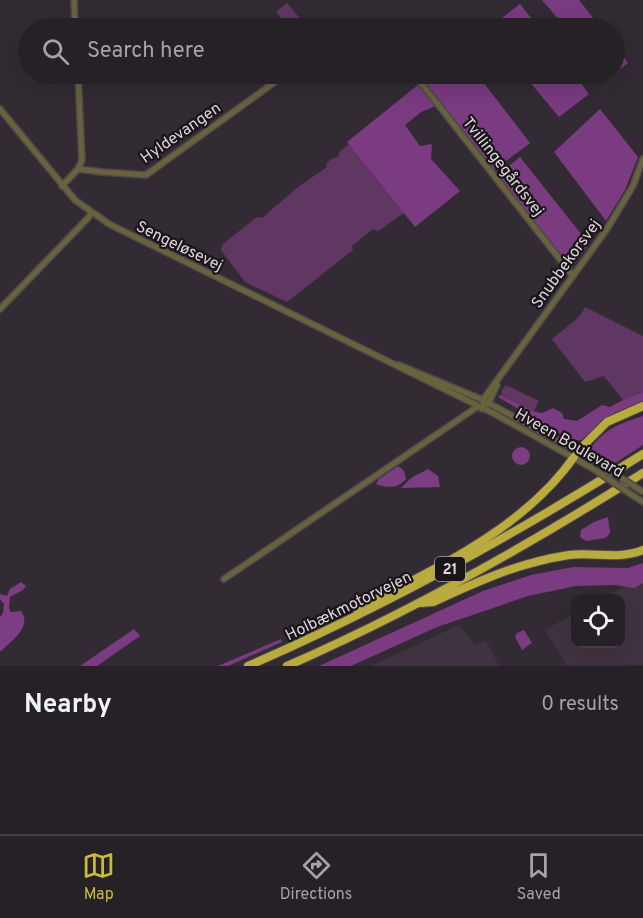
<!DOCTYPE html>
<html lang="en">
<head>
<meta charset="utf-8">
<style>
  :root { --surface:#262027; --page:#322d33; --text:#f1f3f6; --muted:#a4a3a7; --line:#423e44; --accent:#cbba39 }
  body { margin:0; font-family:Overpass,sans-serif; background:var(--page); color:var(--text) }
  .controls { position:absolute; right:18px; bottom:18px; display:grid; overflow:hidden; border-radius:12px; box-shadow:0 6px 24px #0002 }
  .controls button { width:54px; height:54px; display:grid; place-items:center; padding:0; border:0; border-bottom:2px solid var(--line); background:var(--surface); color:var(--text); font:30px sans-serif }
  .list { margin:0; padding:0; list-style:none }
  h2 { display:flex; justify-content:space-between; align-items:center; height:78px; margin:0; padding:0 24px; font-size:26px }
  h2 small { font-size:20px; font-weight:400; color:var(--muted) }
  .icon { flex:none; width:33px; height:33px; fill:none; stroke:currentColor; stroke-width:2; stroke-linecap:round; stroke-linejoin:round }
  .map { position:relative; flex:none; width:643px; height:666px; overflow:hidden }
  .search { position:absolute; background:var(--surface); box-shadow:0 6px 24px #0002; left:18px; right:18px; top:18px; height:66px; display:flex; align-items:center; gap:15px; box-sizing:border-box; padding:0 21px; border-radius:33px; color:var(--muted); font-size:22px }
  .sheet { height:168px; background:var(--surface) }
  nav { display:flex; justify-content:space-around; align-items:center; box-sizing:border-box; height:84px; border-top:2px solid var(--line); background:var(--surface); font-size:16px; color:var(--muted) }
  nav a { display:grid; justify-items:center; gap:3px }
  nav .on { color:var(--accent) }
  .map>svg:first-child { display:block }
  .built { fill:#403341 }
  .green { fill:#5f3762 }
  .forest { fill:#7a3b81 }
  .water { fill:#7c3d82 }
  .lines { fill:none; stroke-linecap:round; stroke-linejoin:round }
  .minor-casing { stroke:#4e474f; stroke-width:8 }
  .highway-casing { stroke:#4e474f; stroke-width:10 }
  .minor { stroke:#69633c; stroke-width:5 }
  .highway { stroke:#b9ab3d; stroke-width:8 }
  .minor-bridge-casing { stroke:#4e474f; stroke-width:8; stroke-linecap:butt }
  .minor-bridge { stroke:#69633c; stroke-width:5 }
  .labels { text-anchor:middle; stroke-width:4.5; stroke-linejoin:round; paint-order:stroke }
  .shield { fill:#191519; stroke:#a29da2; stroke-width:1.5 }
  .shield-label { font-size:15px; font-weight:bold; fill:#ddd7dd }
  .street-label { font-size:16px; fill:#ddd7dd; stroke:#191519 }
</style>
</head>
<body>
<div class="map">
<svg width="643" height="666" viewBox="0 0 643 666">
  <rect width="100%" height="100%" fill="#332b34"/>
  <g class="built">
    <polygon points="643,577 643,665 567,666 545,630 575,613 576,644 620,644 620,598 602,598"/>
    <polygon points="459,625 475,645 486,640 499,666 371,666"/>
  </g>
  <g class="green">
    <polygon points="287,3 308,28 290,28 276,12"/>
    <polygon points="349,144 404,213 378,231 373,229 352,246 353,250 287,302 245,282 221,250 223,244 253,220 257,217 262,218 298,187 327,167 326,164 331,159 339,156 339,152"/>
    <polygon points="585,307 643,336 643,392 623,400 604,376 585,382 552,339 579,317"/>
    <polygon points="506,385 539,401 534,411 502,396 501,391"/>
  </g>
  <g class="forest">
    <polygon points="542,0 579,0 601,28 566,28"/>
    <polygon points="520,4 539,28 489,28"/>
    <polygon points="615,45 628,63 615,73 614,73"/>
    <polygon points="432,74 477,74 530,143 494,170 423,80"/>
    <polygon points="523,74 574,74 589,94 559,117"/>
    <polygon points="419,84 436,106 421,112 405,125 420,146 432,144 431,159 460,191 415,227 347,142"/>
    <polygon points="600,109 638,157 625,190 606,221 554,152"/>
    <polygon points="520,157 589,244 572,268 497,175"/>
    <polygon points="643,392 643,401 614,413 581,440 571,440 498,397 500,395 536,412 542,413 553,408 562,413 564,419 577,421 602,405 610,407 623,400"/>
    <path d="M 643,416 L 643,445 L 615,463 L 590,449 C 604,429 621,423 643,416 Z"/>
    <polygon points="643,563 643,583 634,588 615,585 576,586 528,596 437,627 351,666 319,666 483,591 531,575 573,567 628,568"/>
    <polygon points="134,629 140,636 97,666 80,666"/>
    <polygon points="524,630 532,643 522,650 515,637 517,633"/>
    <polygon points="281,639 282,642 228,666 218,666"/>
  </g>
  <g class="water">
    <circle cx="521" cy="456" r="9"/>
    <path d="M 398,466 C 403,469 405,472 406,479 C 397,489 388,488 376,484 L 379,479 Z"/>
    <polygon points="428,469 438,476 440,487 401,488 411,478"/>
    <polygon points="608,517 610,533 605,538 586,541 580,537 581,530 594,522"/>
    <path d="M 21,582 L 26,586 L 23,590 L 10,597 L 9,608 L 11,612 L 21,611 C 33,627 10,642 0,652 L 0,617 L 3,613 L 4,604 L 0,599 L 0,594 L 7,596 L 10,589 Z"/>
  </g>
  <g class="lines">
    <defs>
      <g id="minor">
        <polyline points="74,0 75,28"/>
        <polyline points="414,74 573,276"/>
        <polyline points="0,109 75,200 109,224 495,414 592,468"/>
        <polyline points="78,169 102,172 146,175 286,74"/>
        <polyline points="62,186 78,169 82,160 78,74"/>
        <polyline points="0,309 88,218 91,213"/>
        <polyline points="399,365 483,400 597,462"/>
        <polyline points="488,404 497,385"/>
        <polyline points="482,409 485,397 607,229 633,186 643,159"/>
        <polyline points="629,493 643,502"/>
        <polyline points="224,579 477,407"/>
      </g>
      <g id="highway">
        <polyline points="579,450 607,422 643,406"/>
        <path d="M 421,603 L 433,602 C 479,581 517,563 569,555 C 593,552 620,560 643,550"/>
        <path d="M 358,612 L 366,605 C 440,566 525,527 574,457"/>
        <path d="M 248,666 C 386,606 516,534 643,454"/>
        <path d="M 287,666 C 411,612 529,545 643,473"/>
      </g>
    </defs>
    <use href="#minor" class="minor-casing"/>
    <use href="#highway" class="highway-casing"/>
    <use href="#minor" class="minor"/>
    <use href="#highway" class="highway"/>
    <defs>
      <g id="minor-bridge">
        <polyline points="597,462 643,492"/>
        <polyline points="592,468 629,493"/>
      </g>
    </defs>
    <use href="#minor-bridge" class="minor-bridge-casing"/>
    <use href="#minor-bridge" class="minor-bridge"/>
  </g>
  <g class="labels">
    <rect class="shield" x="435" y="557" width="30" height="24" rx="4.5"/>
    <g class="shield-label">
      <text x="450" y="574">21</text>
    </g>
    <g class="street-label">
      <text transform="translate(180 132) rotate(-35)" y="6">Hyldevangen</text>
      <text transform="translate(504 166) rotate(52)" y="6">Tvillingegårdsvej</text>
      <text transform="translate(180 245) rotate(26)" y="6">Sengeløsevej</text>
      <text transform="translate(565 263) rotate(-54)" y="6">Snubbekorsvej</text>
      <text transform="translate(570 442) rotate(30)" y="6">Hveen Boulevard</text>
      <text transform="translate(348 605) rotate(-26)" y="6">Holbækmotorvejen</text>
    </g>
  </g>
</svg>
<div class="controls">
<button><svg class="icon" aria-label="locate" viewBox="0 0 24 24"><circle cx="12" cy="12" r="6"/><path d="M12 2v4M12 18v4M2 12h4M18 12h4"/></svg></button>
</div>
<div class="search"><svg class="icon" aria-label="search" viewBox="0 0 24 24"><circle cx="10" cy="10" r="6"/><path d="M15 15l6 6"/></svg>Search here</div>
</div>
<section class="sheet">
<h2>Nearby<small>0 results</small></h2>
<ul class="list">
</ul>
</section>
<nav>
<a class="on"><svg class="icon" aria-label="map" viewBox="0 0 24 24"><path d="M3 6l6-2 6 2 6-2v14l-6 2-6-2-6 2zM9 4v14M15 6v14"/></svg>Map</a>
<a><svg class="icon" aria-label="directions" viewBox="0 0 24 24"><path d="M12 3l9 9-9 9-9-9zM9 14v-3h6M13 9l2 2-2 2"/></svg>Directions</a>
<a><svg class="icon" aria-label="saved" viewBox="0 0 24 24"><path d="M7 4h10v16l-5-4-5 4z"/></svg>Saved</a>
</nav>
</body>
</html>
